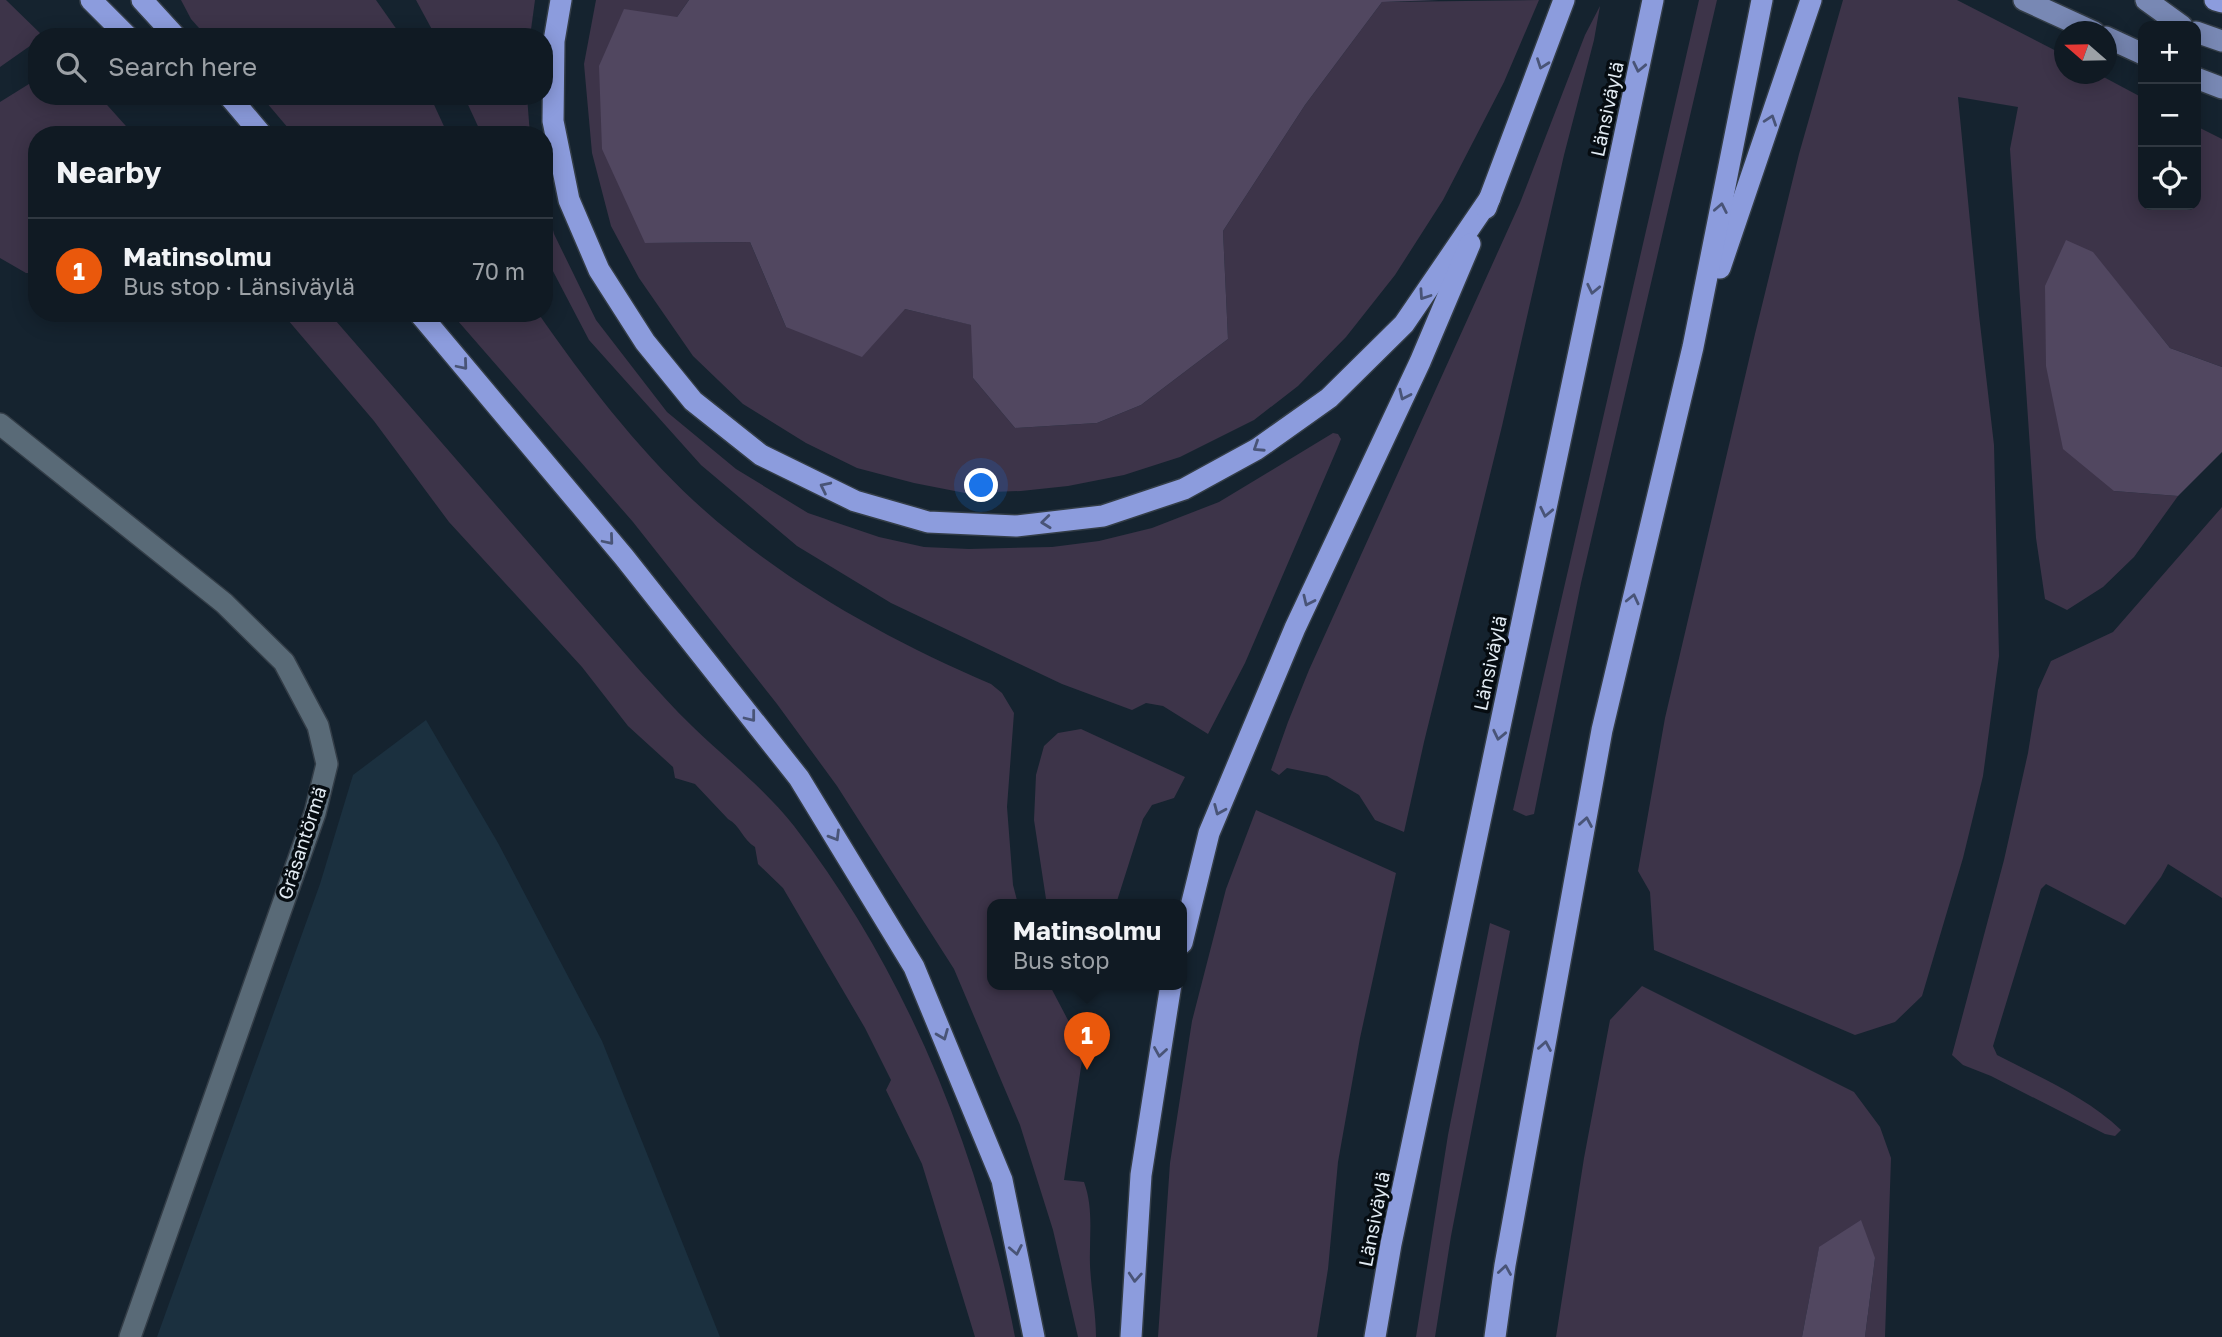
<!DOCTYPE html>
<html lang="en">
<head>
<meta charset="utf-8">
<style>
  :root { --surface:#101a23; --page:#19232b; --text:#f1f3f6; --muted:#9ca1a6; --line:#303841; --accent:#ea580c }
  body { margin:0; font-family:"Golos Text",sans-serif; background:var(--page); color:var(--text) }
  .controls { position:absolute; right:21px; top:21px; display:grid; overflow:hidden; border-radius:14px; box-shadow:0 4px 18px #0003 }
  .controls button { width:63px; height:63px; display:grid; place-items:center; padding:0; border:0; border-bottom:2px solid var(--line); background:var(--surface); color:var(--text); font:35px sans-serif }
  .compass { position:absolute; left:2054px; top:21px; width:63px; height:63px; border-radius:50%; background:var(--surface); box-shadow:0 4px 18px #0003; rotate:290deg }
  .you { position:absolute; left:982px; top:486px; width:24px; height:24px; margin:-18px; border:5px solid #fff; border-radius:50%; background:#1a73e8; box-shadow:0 0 0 10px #1a73e833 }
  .badge { display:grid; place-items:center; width:46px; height:46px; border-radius:50%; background:var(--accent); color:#fff; font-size:23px; font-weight:700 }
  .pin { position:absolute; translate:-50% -58px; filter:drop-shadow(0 2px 4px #0008) }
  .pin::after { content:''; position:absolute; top:37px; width:24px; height:21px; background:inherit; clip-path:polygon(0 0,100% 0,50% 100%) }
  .popup { position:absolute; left:987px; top:899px; width:200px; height:91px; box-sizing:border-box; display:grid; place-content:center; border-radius:14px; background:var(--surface); filter:drop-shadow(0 2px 5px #0005); font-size:23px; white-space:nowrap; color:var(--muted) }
  .popup b { font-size:26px; color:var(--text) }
  .popup::after { content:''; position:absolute; left:50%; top:100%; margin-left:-14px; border:14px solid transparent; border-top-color:var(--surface) }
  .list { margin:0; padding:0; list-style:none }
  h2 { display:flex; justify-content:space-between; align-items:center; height:91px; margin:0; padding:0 28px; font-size:30px }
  h2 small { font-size:23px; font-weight:400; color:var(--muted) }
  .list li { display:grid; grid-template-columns:46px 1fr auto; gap:21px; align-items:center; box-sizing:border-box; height:105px; padding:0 28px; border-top:2px solid var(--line) }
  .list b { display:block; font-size:26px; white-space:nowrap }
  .list p { margin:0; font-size:23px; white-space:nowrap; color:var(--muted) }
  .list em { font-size:23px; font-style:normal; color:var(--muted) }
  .icon { flex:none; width:38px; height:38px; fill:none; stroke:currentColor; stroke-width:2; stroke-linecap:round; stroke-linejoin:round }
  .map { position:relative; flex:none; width:2222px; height:1337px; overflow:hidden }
  .search { position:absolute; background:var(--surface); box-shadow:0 4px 18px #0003; left:28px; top:28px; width:525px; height:77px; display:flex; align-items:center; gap:18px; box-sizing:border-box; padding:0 24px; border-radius:28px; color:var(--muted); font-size:26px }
  .panel { position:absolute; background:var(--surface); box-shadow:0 4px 18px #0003; left:28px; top:126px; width:525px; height:196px; border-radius:28px }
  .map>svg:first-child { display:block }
  .built { fill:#1b303f }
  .green { fill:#3d3449 }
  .forest { fill:#514760 }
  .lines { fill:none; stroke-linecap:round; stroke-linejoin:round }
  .street-casing { stroke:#333d47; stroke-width:24 }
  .primary-casing { stroke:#333d47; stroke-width:24 }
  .highway-casing { stroke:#333d47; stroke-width:24 }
  .street { stroke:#596a77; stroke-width:21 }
  .primary { stroke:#7888b4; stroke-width:21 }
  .highway { stroke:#8c9cdd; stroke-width:21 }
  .oneway { stroke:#495477 }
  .labels { text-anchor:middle; stroke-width:7; stroke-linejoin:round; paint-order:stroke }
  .street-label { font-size:19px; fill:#e2ebf3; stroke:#060c11 }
</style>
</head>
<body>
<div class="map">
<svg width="2222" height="1337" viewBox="0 0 2222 1337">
  <rect width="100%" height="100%" fill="#15232f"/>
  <polygon class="built" points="426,720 498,843 602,1041 720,1337 157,1337 320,884 353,775"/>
  <g class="green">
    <polygon points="0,0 6,0 43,36 37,37 37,41 0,67"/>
    <polygon points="181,0 376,0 402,37 207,37 191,19"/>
    <polygon points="416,0 535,0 530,37 436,37"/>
    <polygon points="596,0 689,0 677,17 645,243 750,242 786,327 905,309 972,325 973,378 1015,428 1097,423 1141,405 1228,339 1223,231 1305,105 1382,2 1539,0 1504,82 1443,200 1395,275 1346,337 1298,386 1254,420 1180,457 1124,475 1068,486 1021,491 965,493 914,483 857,468 806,443 743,404 693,356 639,278 611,226 592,153 584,64"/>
    <polygon points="1699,0 1717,0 1581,583 1534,814 1526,816 1513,810"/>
    <polygon points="1843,0 1957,0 2064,55 2064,74 2098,74 2143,98 2143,205 2196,205 2196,126 2222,139 2222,367 2170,348 2092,252 2114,491 2178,496 2134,557 2103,587 2067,610 2045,599 2036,538 2010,149 2018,107 1958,97 1979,315 1994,445 1999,656 1983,776 1963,858 1922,996 1895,1022 1855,1035 1654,950 1650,892 1638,871 1665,718 1755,334 1799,154"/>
    <polygon points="1600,6 1594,40 1564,155 1502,426 1424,742 1404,832 1375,820 1359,795 1327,776 1287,768 1279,775 1271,770 1288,722 1309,670 1520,203 1585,35"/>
    <polygon points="37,79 37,96 99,96 134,135 37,135 37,273 26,273 0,258 0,102"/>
    <polygon points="261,96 430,96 448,135 294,135"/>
    <polygon points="464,96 527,96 530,135 482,135"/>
    <polygon points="544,194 554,234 596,320 667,412 736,469 808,513 879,537 924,547 969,549 1052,547 1099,541 1152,528 1219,502 1333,433 1338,434 1341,439 1337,449 1245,663 1208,734 1163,706 1146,703 1132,710 1062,684 891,603 797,546 701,465 589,340 544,254"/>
    <path d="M 282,313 L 329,313 L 641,672 C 658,690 674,709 692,726 C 726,759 764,788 794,826 C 908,974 980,1154 1015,1337 L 975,1337 L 922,1164 L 886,1090 L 891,1080 L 865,1028 L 783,888 L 758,864 L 755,847 C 743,840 740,825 728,819 L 695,784 L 675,778 L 673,767 L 628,726 L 582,667 L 449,522 L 374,421 Z"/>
    <path d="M 451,313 L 538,313 C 583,378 636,447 694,501 C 780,580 884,638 991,684 L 1002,693 L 1014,713 L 1007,807 L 1013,885 L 1018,904 L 992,904 L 992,984 L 1049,984 L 1079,1041 L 1083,1054 L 1064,1180 L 1084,1182 C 1094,1209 1089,1237 1090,1265 C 1091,1289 1096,1313 1096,1337 L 1078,1337 L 1053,1230 L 1020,1125 L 954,969 L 837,786 L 777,704 L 633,522 Z"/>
    <path d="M 2222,507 L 2222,898 L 2168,864 L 2161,877 L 2125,925 L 2046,884 L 2041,889 L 1993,1046 L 1997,1055 C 2039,1077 2087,1097 2121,1130 L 2115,1136 L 2105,1134 L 1991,1076 L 1963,1065 L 1952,1055 L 2004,860 L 2028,753 L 2038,690 L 2051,661 L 2113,632 Z"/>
    <polygon points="1081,729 1185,777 1174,798 1152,805 1143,819 1116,904 1047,904 1046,899 1034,820 1036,775 1044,746 1058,733"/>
    <polygon points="1256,810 1396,873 1360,1038 1338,1162 1328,1269 1317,1337 1158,1337 1170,1163 1192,1021 1226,889"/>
    <polygon points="1490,923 1510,931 1451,1236 1435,1337 1416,1337 1448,1135"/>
    <polygon points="1642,986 1854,1092 1880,1127 1891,1158 1885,1337 1865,1337 1875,1258 1819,1248 1802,1337 1556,1337 1584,1158 1610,1020"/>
  </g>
  <g class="forest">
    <polygon points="689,0 1439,0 1382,2 1305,105 1223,231 1228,339 1141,405 1097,423 1015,428 973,378 971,325 905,309 862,357 786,327 750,242 645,243 602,149 599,66 624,9 677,17"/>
    <polygon points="2066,240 2093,252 2170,348 2222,367 2222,452 2178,496 2114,491 2063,449 2046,366 2045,286"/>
    <polygon points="1861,1220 1875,1258 1865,1337 1802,1337 1819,1247"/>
  </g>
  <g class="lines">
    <defs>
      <polyline id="street" points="0,424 224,603 284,662 318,726 327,764 315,813 130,1337"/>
      <g id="primary">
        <polyline points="2024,0 2094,32"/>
        <polyline points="2146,0 2182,26"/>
        <polyline points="2196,32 2222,41"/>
        <polyline points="2106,37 2143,54"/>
        <polyline points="2196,78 2222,88"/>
      </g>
      <g id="highway">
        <polyline points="91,0 128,37"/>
        <polyline points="142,0 176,37"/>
        <polyline points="561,0 554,41 553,121 569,200 599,270 645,342 693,401 761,455 855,501 928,522 1016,526 1103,516 1184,489 1257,449 1329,398 1404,324 1490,198"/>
        <polyline points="2215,0 2222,2"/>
        <polyline points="229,96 262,135"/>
        <polyline points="1486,208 1564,0"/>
        <polyline points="1720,268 1811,0"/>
        <polyline points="419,313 624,557 799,778 914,967 1002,1180 1034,1337"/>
        <polyline points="1182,943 1209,833 1295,628 1420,362 1470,244"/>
        <polyline points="1131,1337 1141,1175 1171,984"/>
        <polyline points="1375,1337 1391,1244 1653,0"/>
        <polyline points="1495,1337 1505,1265 1602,730 1693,347 1762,0"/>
      </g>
    </defs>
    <use href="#street" class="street-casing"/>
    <use href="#primary" class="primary-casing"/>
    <use href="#highway" class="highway-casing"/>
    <use href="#street" class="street"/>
    <use href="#primary" class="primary"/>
    <use href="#highway" class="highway"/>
  </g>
  <defs><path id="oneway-chevron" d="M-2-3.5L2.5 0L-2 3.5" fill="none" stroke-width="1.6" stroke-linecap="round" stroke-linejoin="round" transform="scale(1.75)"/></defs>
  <g class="oneway">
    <use href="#oneway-chevron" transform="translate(1542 64) rotate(110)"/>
    <use href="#oneway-chevron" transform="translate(1639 67) rotate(102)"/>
    <use href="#oneway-chevron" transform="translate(1771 120) rotate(-71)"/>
    <use href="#oneway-chevron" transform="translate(1721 208) rotate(-79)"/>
    <use href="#oneway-chevron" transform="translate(1593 289) rotate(102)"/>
    <use href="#oneway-chevron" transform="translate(1424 295) rotate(124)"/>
    <use href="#oneway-chevron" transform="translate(463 365) rotate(50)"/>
    <use href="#oneway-chevron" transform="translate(1404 395) rotate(115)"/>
    <use href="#oneway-chevron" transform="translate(1258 447) rotate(147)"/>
    <use href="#oneway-chevron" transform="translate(825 487) rotate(-154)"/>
    <use href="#oneway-chevron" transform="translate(1546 512) rotate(102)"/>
    <use href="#oneway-chevron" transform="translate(1046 522) rotate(174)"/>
    <use href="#oneway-chevron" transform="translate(609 540) rotate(50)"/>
    <use href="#oneway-chevron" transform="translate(1633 599) rotate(-77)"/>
    <use href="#oneway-chevron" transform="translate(1308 601) rotate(115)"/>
    <use href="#oneway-chevron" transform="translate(751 717) rotate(52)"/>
    <use href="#oneway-chevron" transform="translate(1499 735) rotate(102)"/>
    <use href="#oneway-chevron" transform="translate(1219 810) rotate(113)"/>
    <use href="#oneway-chevron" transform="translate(1586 822) rotate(-80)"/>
    <use href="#oneway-chevron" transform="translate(835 836) rotate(59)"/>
    <use href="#oneway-chevron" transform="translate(943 1035) rotate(68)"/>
    <use href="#oneway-chevron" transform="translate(1545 1046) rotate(-80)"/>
    <use href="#oneway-chevron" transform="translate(1160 1052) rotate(99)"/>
    <use href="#oneway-chevron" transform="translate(1016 1250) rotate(79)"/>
    <use href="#oneway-chevron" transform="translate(1505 1270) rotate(-81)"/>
    <use href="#oneway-chevron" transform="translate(1135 1277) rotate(94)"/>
  </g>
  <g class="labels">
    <g class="street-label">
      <text transform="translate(1607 109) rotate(-78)" y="7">Länsiväylä</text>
      <text transform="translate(1490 663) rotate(-78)" y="7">Länsiväylä</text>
      <text transform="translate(302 843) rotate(-72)" y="7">Gräsantörmä</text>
      <text transform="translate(1374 1219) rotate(-79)" y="7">Länsiväylä</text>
    </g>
  </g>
</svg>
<div class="controls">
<button>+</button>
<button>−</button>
<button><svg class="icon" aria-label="locate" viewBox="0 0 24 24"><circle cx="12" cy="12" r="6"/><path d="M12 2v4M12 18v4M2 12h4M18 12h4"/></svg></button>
</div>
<svg class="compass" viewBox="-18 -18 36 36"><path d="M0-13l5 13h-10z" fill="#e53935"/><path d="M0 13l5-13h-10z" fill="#9ca1a6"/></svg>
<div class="you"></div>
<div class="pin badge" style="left:1087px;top:1070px">1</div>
<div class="popup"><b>Matinsolmu</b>Bus stop</div>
<div class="search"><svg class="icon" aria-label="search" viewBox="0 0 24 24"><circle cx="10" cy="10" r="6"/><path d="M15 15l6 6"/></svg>Search here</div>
<section class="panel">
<h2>Nearby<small></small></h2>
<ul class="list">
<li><span class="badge">1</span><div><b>Matinsolmu</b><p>Bus stop · Länsiväylä</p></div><em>70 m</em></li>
</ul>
</section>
</div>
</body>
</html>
